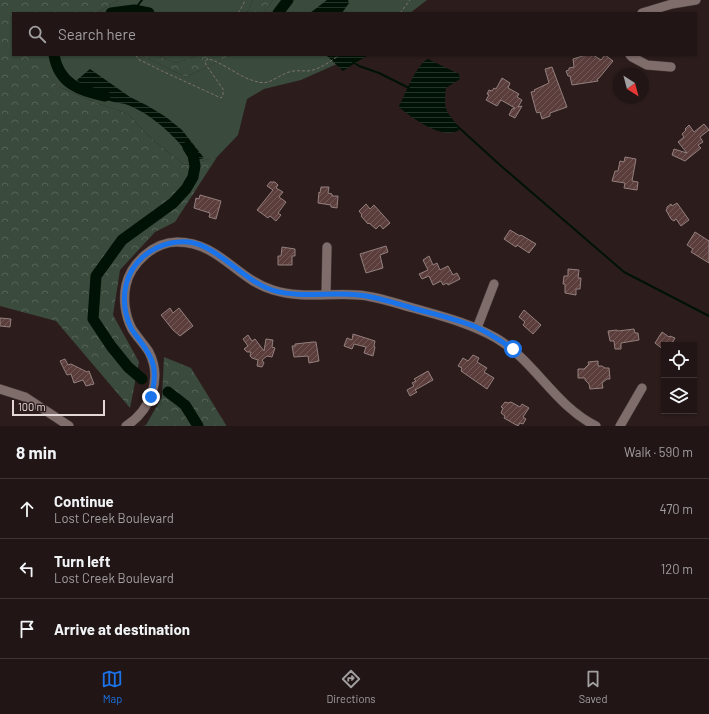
<!DOCTYPE html>
<html lang="en">
<head>
<meta charset="utf-8">
<style>
  :root { --surface:#211615; --page:#2d2322; --text:#f1f3f6; --muted:#a29fa0; --line:#3e3534; --accent:#1a73e8 }
  body { margin:0; font-family:Barlow,sans-serif; background:var(--page); color:var(--text) }
  .controls { position:absolute; right:12px; bottom:12px; display:grid; overflow:hidden; border-radius:0px; box-shadow:0 1px 3px #0004 }
  .controls button { width:36px; height:36px; display:grid; place-items:center; padding:0; border:0; border-bottom:1px solid var(--line); background:var(--surface); color:var(--text); font:20px sans-serif }
  .compass { position:absolute; left:613px; top:68px; width:36px; height:36px; border-radius:50%; background:var(--surface); box-shadow:0 1px 3px #0004; rotate:144deg }
  .scale { position:absolute; left:12px; bottom:10px; width:93px; box-sizing:border-box; padding-left:4px; border:2px solid #e3d8d7; border-top:0; font-size:11px; line-height:14px; white-space:nowrap; color:#e3d8d7; -webkit-text-stroke:3px #2c1d1c; paint-order:stroke }
  .stop { position:absolute; width:12px; height:12px; margin:-9px; border:3px solid #1a73e8; border-radius:50%; background:#fff }
  .stop.end { background:#1a73e8; border-color:#fff; box-shadow:0 1px 4px #0008 }
  .list { margin:0; padding:0; list-style:none }
  h2 { display:flex; justify-content:space-between; align-items:center; height:52px; margin:0; padding:0 16px; font-size:17px }
  h2 small { font-size:13px; font-weight:400; color:var(--muted) }
  .list li { display:grid; grid-template-columns:26px 1fr auto; gap:12px; align-items:center; box-sizing:border-box; height:60px; padding:0 16px; border-top:1px solid var(--line) }
  .list b { display:block; font-size:15px; white-space:nowrap }
  .list p { margin:0; font-size:13px; white-space:nowrap; color:var(--muted) }
  .list em { font-size:13px; font-style:normal; color:var(--muted) }
  .icon { flex:none; width:22px; height:22px; fill:none; stroke:currentColor; stroke-width:2; stroke-linecap:round; stroke-linejoin:round }
  .map { position:relative; flex:none; width:709px; height:426px; overflow:hidden }
  .search { position:absolute; background:var(--surface); box-shadow:0 1px 3px #0004; left:12px; right:12px; top:12px; height:44px; display:flex; align-items:center; gap:10px; box-sizing:border-box; padding:0 14px; border-radius:0px; color:var(--muted); font-size:15px }
  .sheet { height:232px; background:var(--surface) }
  nav { display:flex; justify-content:space-around; align-items:center; box-sizing:border-box; height:56px; border-top:1px solid var(--line); background:var(--surface); font-size:11px; color:var(--muted) }
  nav a { display:grid; justify-items:center; gap:2px }
  nav .on { color:var(--accent) }
  .map>svg:first-child { display:block }
  .green { fill:#3a4a3d }
  .forest { fill:url(#forest-crowns) }
  .water { fill:url(#water-rules) }
  .lines { fill:none; stroke-linecap:round; stroke-linejoin:round }
  .stream { stroke:#001205; stroke-width:2 }
  .river { stroke:#001205; stroke-width:11 }
  .building { fill:url(#building-hatch); stroke:#93807e }
  .minor-casing { stroke:#463939; stroke-width:10 }
  .path { stroke:#7e7170; stroke-width:1; stroke-dasharray:3 2; stroke-linecap:butt }
  .minor { stroke:#7f6d6b; stroke-width:9 }
  .route { stroke:#1a73e8; stroke-width:5 }
</style>
</head>
<body>
<div class="map">
<svg width="709" height="426" viewBox="0 0 709 426">
  <defs>
    <pattern id="forest-crowns" width="20" height="18" patternUnits="userSpaceOnUse"><rect width="20" height="18" fill="#3a4a3d"/><path d="M2 6a3 3 0 1 1 6 0M12 15a3 3 0 1 1 6 0" fill="none" stroke="#566358"/></pattern>
    <pattern id="water-rules" width="6" height="5" patternUnits="userSpaceOnUse"><rect width="6" height="5" fill="#001205"/><path d="M0 2.5h6" fill="none" stroke="#253429"/></pattern>
    <pattern id="building-hatch" width="6" height="6" patternUnits="userSpaceOnUse"><rect width="6" height="6" fill="#5b3e3c"/><path d="M-1 1l2-2M0 6l6-6M5 7l2-2" fill="none" stroke="#725957"/></pattern>
  </defs>
  <rect width="100%" height="100%" fill="#2c1d1c"/>
  <g class="green">
    <polygon points="118,0 253,0 247,13 96,13"/>
    <polygon points="273,0 427,0 410,13 263,13"/>
    <polygon points="43,55 141,55 186,77 232,55 351,55 339,63 301,80 264,89 247,99 238,135 217,157 185,165 153,140 128,114 97,103 57,86 37,60"/>
    <polygon points="157,55 199,55 175,63"/>
  </g>
  <g class="forest">
    <polygon points="0,0 118,0 96,13 13,13 13,55 43,55 38,60 57,86 97,103 128,114 153,140 185,165 217,157 175,222 155,232 120,270 113,315 139,362 130,408 56,321 0,306"/>
    <polygon points="253,0 273,0 263,13 247,13"/>
    <polygon points="141,55 157,55 175,63 199,55 232,55 186,77"/>
    <polygon points="164,357 191,368 226,425 226,426 143,426 146,425 162,397"/>
  </g>
  <g class="water">
    <polygon points="327,0 348,0 349,3 342,13 310,13"/>
    <polygon points="326,55 368,55 343,71"/>
    <path d="M 428,59 L 459,74 L 460,79 L 446,88 C 445,94 444,105 447,111 C 450,118 457,122 459,130 C 444,141 412,118 400,108 L 399,106 C 405,95 417,63 428,59 Z"/>
    <path d="M 90,69 L 130,97 L 148,106 L 166,117 L 182,130 L 204,158 L 193,161 C 180,140 152,114 128,105 C 123,103 116,103 110,101 C 96,97 87,90 77,80 Z"/>
  </g>
  <g class="lines">
    <g class="stream">
      <polyline points="134,10 142,0"/>
      <polyline points="353,62 359,66 379,73 409,88"/>
      <polyline points="456,125 500,165 624,272 709,316"/>
    </g>
    <g class="river">
      <polyline points="111,13 134,10 149,13"/>
      <polyline points="278,13 288,0"/>
      <path d="M 54,55 C 59,84 80,91 105,96"/>
      <polyline points="142,379 128,367 111,346 93,319 96,276 122,240 173,203 186,189 193,177 195,166 193,155 188,147"/>
      <polyline points="168,392 185,405 198,426"/>
    </g>
  </g>
  <g class="building">
    <polygon points="586,55 593,55 601,60 605,55 613,61 599,78 597,79 598,81 572,85 570,76 568,76 566,71 569,70 569,68 574,67 573,59"/>
    <polygon points="552,67 567,107 550,113 550,116 542,119 540,112 537,113 536,111 531,92 535,91 534,90 549,83 545,69"/>
    <polygon points="502,78 510,83 508,88 519,94 517,97 522,100 518,107 522,106 515,118 509,115 512,109 515,108 501,100 497,106 486,100 489,95 487,94 489,90 492,91 494,88 496,89"/>
    <polygon points="704,124 709,130 700,137 703,142 698,145 701,148 685,161 672,155 674,149 687,153 678,142 684,137 682,134 686,130 685,129 689,125 694,132"/>
    <polygon points="625,157 636,159 632,181 638,182 637,190 624,188 625,183 612,181 615,171 618,171 620,161 624,162"/>
    <polygon points="270,182 275,182 278,185 276,188 283,192 279,197 286,202 278,213 281,215 276,221 270,216 268,218 257,210 273,190 267,186"/>
    <polygon points="321,187 329,187 328,193 332,194 332,196 338,196 337,208 331,207 331,205 318,203 319,192 320,193"/>
    <polygon points="200,195 221,201 216,219 209,217 210,213 194,208 196,198 199,199"/>
    <polygon points="677,203 689,220 681,226 676,219 674,221 671,219 666,210 667,209 667,207 671,204 672,206"/>
    <polygon points="366,204 370,209 374,205 390,223 383,229 380,225 376,229 369,223 368,224 361,216 362,215 359,211"/>
    <polygon points="510,230 520,236 521,235 536,244 529,253 517,245 516,247 504,239"/>
    <polygon points="695,232 709,241 709,263 691,252 693,249 687,245"/>
    <polygon points="386,246 388,252 380,255 383,268 366,273 360,254"/>
    <polygon points="282,247 295,249 295,256 292,256 292,265 278,265 278,256 281,256"/>
    <polygon points="429,256 433,265 437,263 440,270 448,266 453,275 457,273 460,279 448,285 447,283 443,285 441,281 433,285 429,276 422,279 419,274 428,270 423,260"/>
    <polygon points="568,269 579,270 578,278 581,278 580,289 576,289 576,295 565,293 565,284 563,284 564,276 568,276"/>
    <polygon points="170,308 173,313 179,308 193,326 180,336 173,330 161,315"/>
    <polygon points="524,310 541,325 533,334 523,325 525,322 519,317"/>
    <polygon points="0,318 11,319 10,327 0,326"/>
    <polygon points="634,329 635,333 638,333 639,340 621,343 621,349 615,349 614,341 610,341 608,331 617,330 618,331"/>
    <polygon points="662,332 669,337 670,336 675,338 671,345 664,345 664,350 655,343"/>
    <polygon points="353,334 375,341 374,346 375,347 373,356 364,353 366,347 354,344 352,349 344,346 347,338 352,340"/>
    <polygon points="248,335 252,341 255,339 264,351 266,339 273,340 272,347 275,348 272,357 267,356 262,360 264,363 262,367 257,366 258,360 252,358 250,356 251,352 247,352 244,349 248,346 243,339"/>
    <polygon points="313,342 316,342 319,361 309,363 308,356 294,357 292,346 295,346 295,344"/>
    <polygon points="473,355 479,358 477,362 487,368 484,372 494,378 487,389 461,371 462,368 458,366 463,358 468,361"/>
    <polygon points="65,359 68,365 71,364 87,372 89,371 94,384 86,386 83,380 74,383 71,374 67,375 60,361"/>
    <polygon points="598,361 598,366 602,366 605,368 609,368 610,379 607,379 602,383 603,388 590,389 589,384 585,380 585,378 578,378 578,369 584,369 589,364 588,362"/>
    <polygon points="428,371 433,380 415,390 417,392 410,396 407,390 414,386 412,383 416,381 414,379"/>
    <polygon points="505,402 508,403 511,402 520,407 522,404 529,408 523,417 526,419 523,424 520,423 518,426 504,418 505,416 501,413 503,408 501,407"/>
  </g>
  <g class="lines">
    <defs>
      <g id="minor">
        <polyline points="642,13 672,4 696,0"/>
        <polyline points="630,55 632,57 647,65 671,67"/>
        <polyline points="326,294 327,247"/>
        <polyline points="477,328 494,284"/>
        <polyline points="0,389 25,397 69,426"/>
        <path d="M 126,426 C 150,411 163,379 149,352 C 144,344 137,337 132,329 C 125,316 123,299 126,285 C 131,263 154,242 177,242 C 219,242 236,279 273,290 C 301,299 329,293 358,295 C 376,296 395,303 413,308 C 441,316 470,323 496,338 C 535,361 555,406 596,426"/>
        <polyline points="620,426 642,388"/>
      </g>
    </defs>
    <use href="#minor" class="minor-casing"/>
    <g class="path">
      <polyline points="238,13 243,5 245,0"/>
      <polyline points="400,13 410,0"/>
      <path d="M 136,55 L 138,59 L 162,71 L 221,98 L 223,96 L 223,89 L 206,65 L 205,61 L 208,59 C 215,59 237,74 246,78 C 271,88 268,80 289,72 C 296,70 301,71 307,71 C 320,70 330,61 340,55"/>
    </g>
    <use href="#minor" class="minor"/>
  </g>
  <g class="lines">
    <path class="route" d="M 151,397 C 154,386 156,375 153,364 C 149,349 138,340 131,328 C 122,309 122,287 132,270 C 144,250 167,240 189,242 C 218,246 242,280 272,290 C 301,299 330,291 359,295 C 377,297 395,303 412,308 C 434,314 456,319 476,327 C 489,333 501,341 513,349"/>
  </g>
</svg>
<div class="controls">
<button><svg class="icon" aria-label="locate" viewBox="0 0 24 24"><circle cx="12" cy="12" r="6"/><path d="M12 2v4M12 18v4M2 12h4M18 12h4"/></svg></button>
<button><svg class="icon" aria-label="layers" viewBox="0 0 24 24"><path d="M12 4l9 5-9 5-9-5zM3 14l9 5 9-5"/></svg></button>
</div>
<svg class="compass" viewBox="-18 -18 36 36"><path d="M0-13l5 13h-10z" fill="#e53935"/><path d="M0 13l5-13h-10z" fill="#a29fa0"/></svg>
<div class="scale">100 m</div>
<div class="stop" style="left:513px;top:349px"></div>
<div class="stop end" style="left:151px;top:397px"></div>
<div class="search"><svg class="icon" aria-label="search" viewBox="0 0 24 24"><circle cx="10" cy="10" r="6"/><path d="M15 15l6 6"/></svg>Search here</div>
</div>
<section class="sheet">
<h2>8 min<small>Walk · 590 m</small></h2>
<ul class="list">
<li><svg class="icon" aria-label="ahead" viewBox="0 0 24 24"><path d="M12 20V5M6 11l6-6 6 6"/></svg><div><b>Continue</b><p>Lost Creek Boulevard</p></div><em>470 m</em></li>
<li><svg class="icon" aria-label="left" viewBox="0 0 24 24"><path d="M17 20v-9H6M10 6l-5 5 5 5"/></svg><div><b>Turn left</b><p>Lost Creek Boulevard</p></div><em>120 m</em></li>
<li><svg class="icon" aria-label="arrive" viewBox="0 0 24 24"><path d="M6 21V4h12l-3 4 3 4H6"/></svg><div><b>Arrive at destination</b></div></li>
</ul>
</section>
<nav>
<a class="on"><svg class="icon" aria-label="map" viewBox="0 0 24 24"><path d="M3 6l6-2 6 2 6-2v14l-6 2-6-2-6 2zM9 4v14M15 6v14"/></svg>Map</a>
<a><svg class="icon" aria-label="directions" viewBox="0 0 24 24"><path d="M12 3l9 9-9 9-9-9zM9 14v-3h6M13 9l2 2-2 2"/></svg>Directions</a>
<a><svg class="icon" aria-label="saved" viewBox="0 0 24 24"><path d="M7 4h10v16l-5-4-5 4z"/></svg>Saved</a>
</nav>
</body>
</html>
